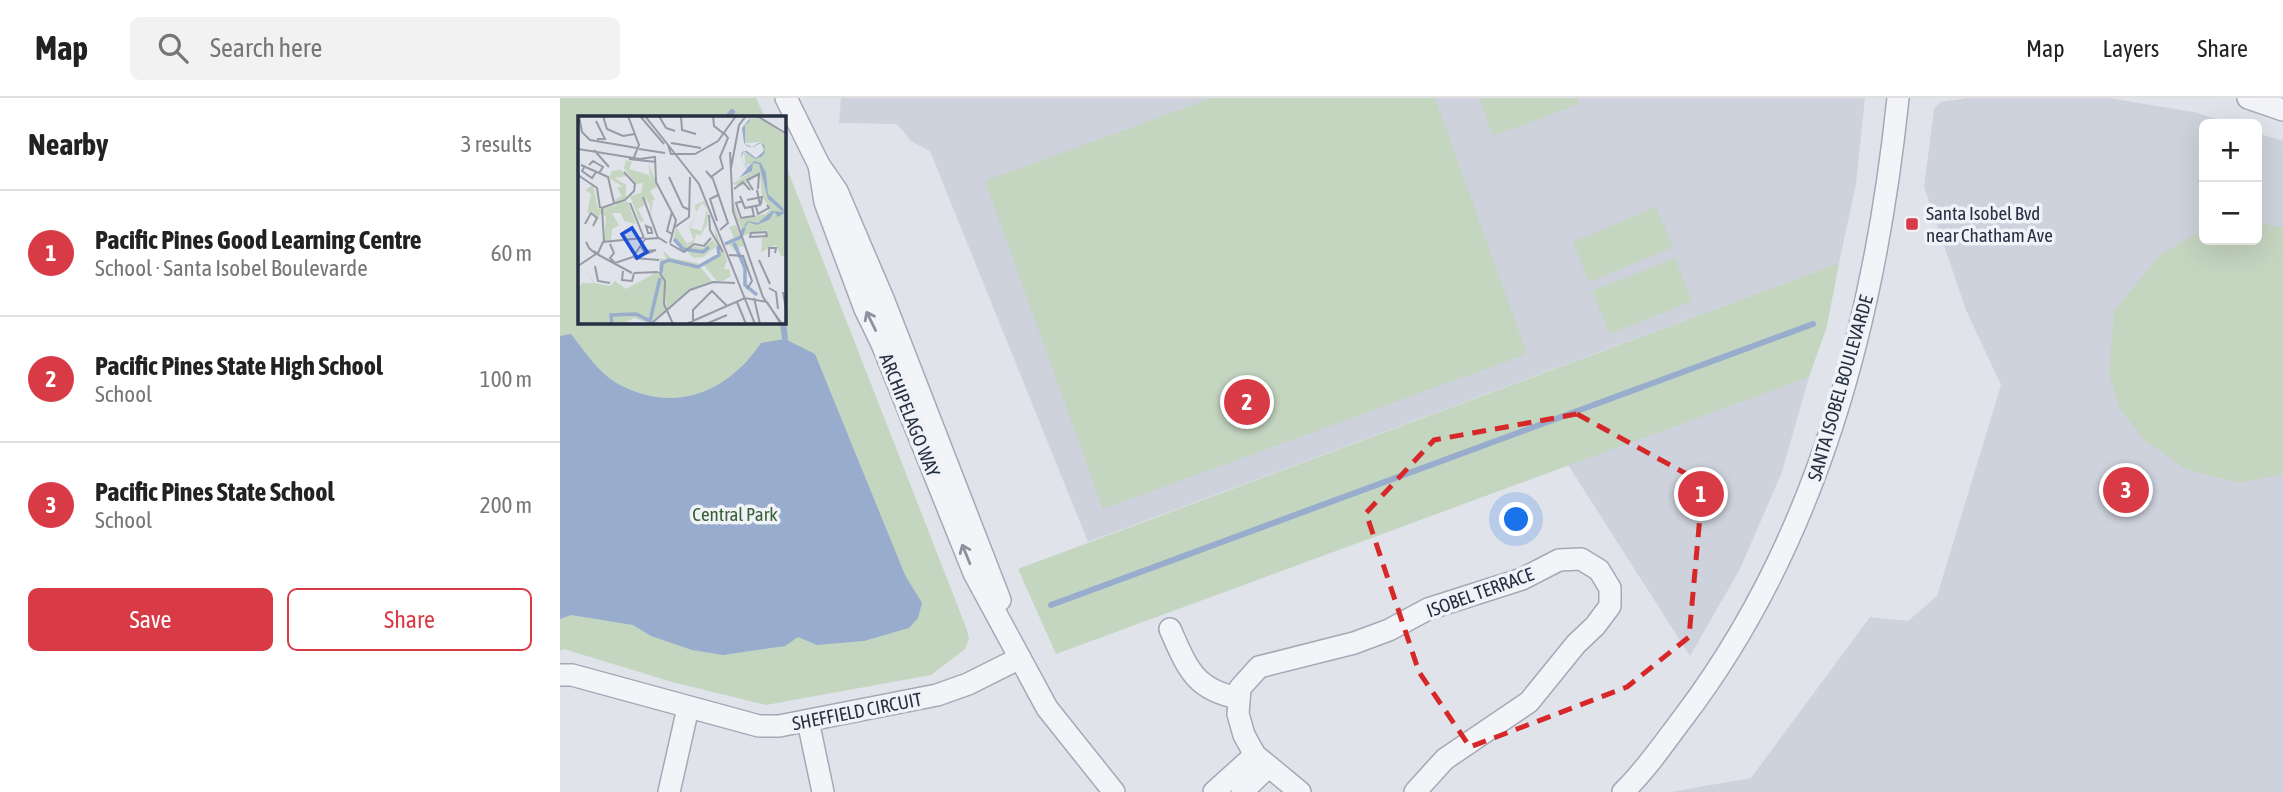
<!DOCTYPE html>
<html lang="en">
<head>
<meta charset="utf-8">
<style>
  :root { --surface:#fff; --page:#f2f2f2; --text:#222; --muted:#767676; --line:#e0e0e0; --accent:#d93b46 }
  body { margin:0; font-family:"Asap Condensed",sans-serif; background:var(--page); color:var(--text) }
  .controls { position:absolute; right:21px; top:21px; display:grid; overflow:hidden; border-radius:10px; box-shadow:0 7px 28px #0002 }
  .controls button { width:63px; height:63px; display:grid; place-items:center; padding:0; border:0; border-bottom:2px solid var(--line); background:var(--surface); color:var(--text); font:35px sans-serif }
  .you { position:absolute; left:957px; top:422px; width:24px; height:24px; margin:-18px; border:5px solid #fff; border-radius:50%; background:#1a73e8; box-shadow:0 0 0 10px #1a73e833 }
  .badge { display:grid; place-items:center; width:46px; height:46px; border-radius:50%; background:var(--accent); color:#fff; font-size:23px; font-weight:700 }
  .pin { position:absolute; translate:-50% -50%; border:4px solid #fff; box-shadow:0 2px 7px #0006 }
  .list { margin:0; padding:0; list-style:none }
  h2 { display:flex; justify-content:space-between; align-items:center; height:91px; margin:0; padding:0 28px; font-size:30px }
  h2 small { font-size:23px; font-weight:400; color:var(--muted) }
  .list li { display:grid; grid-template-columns:46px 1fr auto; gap:21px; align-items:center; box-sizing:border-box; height:126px; padding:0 28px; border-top:2px solid var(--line) }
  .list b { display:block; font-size:26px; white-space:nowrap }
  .list p { margin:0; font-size:23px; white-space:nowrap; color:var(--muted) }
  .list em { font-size:23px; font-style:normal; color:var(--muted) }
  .actions { display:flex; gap:14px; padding:21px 28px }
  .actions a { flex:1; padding:16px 0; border:2px solid var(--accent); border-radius:10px; text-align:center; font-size:24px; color:var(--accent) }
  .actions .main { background:var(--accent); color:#fff }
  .icon { flex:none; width:38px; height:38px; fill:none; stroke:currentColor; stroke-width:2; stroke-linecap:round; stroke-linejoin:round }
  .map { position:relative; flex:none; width:1723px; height:694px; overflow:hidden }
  header { display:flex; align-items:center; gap:42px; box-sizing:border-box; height:98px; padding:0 35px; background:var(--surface); border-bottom:2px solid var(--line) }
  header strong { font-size:33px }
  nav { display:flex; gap:38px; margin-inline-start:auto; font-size:24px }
  .search { width:490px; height:63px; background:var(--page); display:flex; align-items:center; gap:18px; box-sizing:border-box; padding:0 24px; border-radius:10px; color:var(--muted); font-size:26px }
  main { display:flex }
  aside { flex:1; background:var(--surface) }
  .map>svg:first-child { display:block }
  .built { fill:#ced2dc }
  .green { fill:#c4d5c0 }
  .water { fill:#98adcd }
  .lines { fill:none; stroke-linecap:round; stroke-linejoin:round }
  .stream { stroke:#98adcd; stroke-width:6 }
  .minor-casing { stroke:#a5a9b5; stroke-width:24 }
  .minor { stroke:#f3f4f8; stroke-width:21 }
  .oneway { stroke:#8d929e }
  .marked { fill:none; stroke:#d62828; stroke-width:5; stroke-dasharray:14 9; stroke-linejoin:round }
  .poi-dot { fill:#d93b46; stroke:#eff2f7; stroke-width:2.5 }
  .labels { text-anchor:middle; stroke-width:7; stroke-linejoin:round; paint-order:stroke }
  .poi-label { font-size:19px; fill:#272f43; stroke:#eff2f7; text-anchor:start }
  .street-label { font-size:19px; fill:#272f43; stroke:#eff2f7 }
  .park-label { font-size:19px; fill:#385f33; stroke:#eff2f7 }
  .inset-river { fill:none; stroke:#98adcd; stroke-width:3.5 }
  .inset-road { fill:none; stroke:#969ba7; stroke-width:2 }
  .view { fill:#1d4ed8; fill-opacity:0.15; stroke:#1d4ed8; stroke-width:3.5 }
  .inset-edge { fill:none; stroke:#272f43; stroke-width:3.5 }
</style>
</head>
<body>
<header>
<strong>Map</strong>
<div class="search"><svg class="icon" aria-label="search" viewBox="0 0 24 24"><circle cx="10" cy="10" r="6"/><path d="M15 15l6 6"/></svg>Search here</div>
<nav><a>Map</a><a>Layers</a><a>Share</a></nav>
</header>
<main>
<aside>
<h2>Nearby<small>3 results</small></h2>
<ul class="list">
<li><span class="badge">1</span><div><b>Pacific Pines Good Learning Centre</b><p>School · Santa Isobel Boulevarde</p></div><em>60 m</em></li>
<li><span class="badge">2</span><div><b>Pacific Pines State High School</b><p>School</p></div><em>100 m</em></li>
<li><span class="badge">3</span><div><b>Pacific Pines State School</b><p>School</p></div><em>200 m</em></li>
</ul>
<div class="actions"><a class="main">Save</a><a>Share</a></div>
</aside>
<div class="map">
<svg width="1723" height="694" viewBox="0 0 1723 694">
  <rect width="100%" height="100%" fill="#e0e3ea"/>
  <g class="built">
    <polygon points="281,0 1305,0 1296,86 1279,165 528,444 370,53 351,43 337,26 279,25"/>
    <polygon points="1409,0 1549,0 1634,14 1672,26 1644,26 1644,142 1697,142 1697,35 1723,43 1723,694 1111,694 1191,680 1310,519 1348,523 1377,498 1441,287 1406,212 1364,89 1374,11 1380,4"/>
    <polygon points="1249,279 1222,374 1180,471 1130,558 1008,367"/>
  </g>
  <g class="green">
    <polygon points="0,0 196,0 205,19 19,19 19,224 224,224 224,63 407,532 409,541 405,551 371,577 206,607 112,584 4,551 0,553"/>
    <polygon points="652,0 875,0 967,256 543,411 425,83"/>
    <polygon points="919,0 1017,0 1019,6 933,38"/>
    <polygon points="1096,109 1113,149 1029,184 1013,144"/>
    <polygon points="1697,125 1723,129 1723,376 1679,385 1628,372 1584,342 1560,311 1549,275 1554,213 1600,157 1644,131 1644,142 1697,142"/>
    <polygon points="1115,160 1132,203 1050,236 1032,193"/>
    <polygon points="1279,165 1267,228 1249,279 496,556 458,471"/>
  </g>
  <path class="water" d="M 11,236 C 26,255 39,276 60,287 C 116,316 168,294 201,245 L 225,241 L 255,256 L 345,477 L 362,505 L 358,520 L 349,530 L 304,543 L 257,547 L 238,539 L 225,548 L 163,557 L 132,552 L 91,538 L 73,527 L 11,517 L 0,521 L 0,238 Z"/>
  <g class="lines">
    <g class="stream">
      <polyline points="168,19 172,14"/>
      <polyline points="223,224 225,241"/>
      <polyline points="491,507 1253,226"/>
    </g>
    <defs>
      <g id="minor">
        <polyline points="226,0 259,67 277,93 324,203 440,502"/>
        <polyline points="1688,0 1723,12"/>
        <polyline points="259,67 265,104 305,211 322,246 414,475 487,610 554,694"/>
        <path d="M 610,531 C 627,569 634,592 679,600"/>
        <polyline points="0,577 12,577 199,628 219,628 377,597 408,586 460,560"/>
        <polyline points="248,623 263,694"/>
        <polyline points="109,694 128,610"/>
        <polyline points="654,694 695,657"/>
        <polyline points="682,694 708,669"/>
        <polyline points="740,694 695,657 684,637 678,616 680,590 699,569 794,545 829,532 868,511 962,481 999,462 1021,461 1039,472 1050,490 1050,508 1035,528 1016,546 969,604 885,661 855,694"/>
        <path d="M 1063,694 C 1086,672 1104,645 1123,620 C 1259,441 1315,220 1338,0"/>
      </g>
    </defs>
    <use href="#minor" class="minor-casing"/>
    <use href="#minor" class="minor"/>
  </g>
  <defs><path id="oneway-shaft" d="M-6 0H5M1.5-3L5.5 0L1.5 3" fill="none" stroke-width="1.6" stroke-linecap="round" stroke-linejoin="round" transform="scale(1.75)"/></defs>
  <g class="oneway">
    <use href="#oneway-shaft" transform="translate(311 223) rotate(-116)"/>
    <use href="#oneway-shaft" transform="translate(406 456) rotate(-112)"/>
  </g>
  <path class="marked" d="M 1017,316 L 1143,385 L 1129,539 L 1067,589 L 910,649 L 859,574 L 806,415 L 874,342 Z"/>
  <rect class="poi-dot" x="1345" y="119" width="14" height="14" rx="3.5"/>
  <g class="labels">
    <g class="poi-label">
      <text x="1366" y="122">Santa Isobel Bvd<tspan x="1366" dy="22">near Chatham Ave</tspan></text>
    </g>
    <g class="street-label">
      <text transform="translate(1280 290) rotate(-74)" y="7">SANTA ISOBEL BOULEVARDE</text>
      <text transform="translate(350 317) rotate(68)" y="7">ARCHIPELAGO WAY</text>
      <text transform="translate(920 494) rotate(-20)" y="7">ISOBEL TERRACE</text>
      <text transform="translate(297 613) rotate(-11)" y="7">SHEFFIELD CIRCUIT</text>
    </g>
    <g class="park-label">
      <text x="175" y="423">Central Park</text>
    </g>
  </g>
  <g transform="translate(18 18)">
    <rect width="208" height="208" fill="#e0e3ea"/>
    <path d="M 177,0 L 208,19 L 208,140 L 203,140 L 198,129 L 183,136 L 184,122 L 190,114 L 166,119 L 156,95 L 154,82 L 161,103 L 188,98 L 192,93 L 184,80 L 182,58 L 164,70 L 154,68 L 173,56 L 175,46 L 168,50 L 166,36 L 177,43 L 186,37 L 183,26 L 167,27 L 167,9 ZM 48,44 L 54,46 L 51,53 L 71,59 L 73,66 L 70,47 L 80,70 L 72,75 L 77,84 L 72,85 L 75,86 L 72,100 L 72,89 L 65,80 L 66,89 L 60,93 L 66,105 L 62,106 L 52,80 L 63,77 L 65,67 L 58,68 L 46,52 ZM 43,54 L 49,60 L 37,62 L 48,69 L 48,83 L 42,84 L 50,86 L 58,108 L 46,105 L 43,97 L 34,97 L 41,109 L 34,113 L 33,127 L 26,125 L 28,100 L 22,98 L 20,105 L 14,95 L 9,97 L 13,78 L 7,74 L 15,69 L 20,93 L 39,89 L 36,84 L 44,80 L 39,72 L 44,70 L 31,62 L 34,55 ZM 126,85 L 129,93 L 130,100 L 129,108 L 123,119 L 117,118 L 118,120 L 115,128 L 110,129 L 125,132 L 135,124 L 139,130 L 125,141 L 116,142 L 96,123 L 98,111 L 109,128 L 116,124 L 111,112 L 118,97 L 112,112 L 124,115 L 129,93 L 124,87 L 118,96 L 117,89 ZM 158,109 L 167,131 L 162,130 L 160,137 L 148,126 L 156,121 L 151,111 ZM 136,111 L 149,144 L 146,153 L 151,153 L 153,160 L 145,165 L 139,165 L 124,147 L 141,139 ZM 85,134 L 93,142 L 119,147 L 134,165 L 110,174 L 90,195 L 81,151 L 82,142 L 88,144 ZM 79,156 L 85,163 L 88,196 L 73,208 L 56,202 L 45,208 L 0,208 L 0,173 L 4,167 L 16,167 L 9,157 L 17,167 L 32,170 L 37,165 L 48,173 Z" fill="#c4d5c0"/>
    <path d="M 174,0 L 171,6 L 167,9 L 167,28 L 174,31 L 181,27 L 183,27 L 185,28 L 187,31 L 187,36 L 185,39 L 183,41 L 180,42 L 178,43 L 174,41 L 166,35 L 163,42 L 169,52 L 176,45 L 183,47 L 188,57 L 190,78 L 205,92 L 206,97 L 200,101 L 196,96 L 192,103 L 179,109 L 170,106 L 166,114 L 167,108 L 170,105 L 180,107 L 194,95 L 205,96 L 190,83 L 181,48 L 175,47 L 174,55 L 161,62 L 169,53 L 163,42 L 164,36 L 166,35 L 169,35 L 178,42 L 187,34 L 183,27 L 175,31 L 172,31 L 169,30 L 166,27 L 164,12 Z" fill="#98adcd"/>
    <path class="inset-river" d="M 96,123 L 105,133 L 125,136 L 131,131M 156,127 L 167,152 L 167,169 L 179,179M 147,128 L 163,121 L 166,112M 83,157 L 84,147 L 91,144 L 120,151 L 141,139 L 140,130M 34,208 L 33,199 L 58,198 L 72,205 L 82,162"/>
    <path class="inset-road" d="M 1,0 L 4,16 L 12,24 L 59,32M 25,0 L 29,13 L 45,20 L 57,18M 50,0 L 61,29 L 56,41M 62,0 L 86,28M 67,0 L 121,68 L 177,208M 81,0 L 88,12 L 97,15M 103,0 L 104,14 L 118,18M 135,0 L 136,10 L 145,17M 179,0 L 209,18M 18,5 L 27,23 L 19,23M 93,27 L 123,32M 90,29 L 93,38 L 117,38 L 140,25 L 158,0M 0,33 L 62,43 L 76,41M 61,33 L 87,37M 16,34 L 31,51M 152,36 L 155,95 L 185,181 L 204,208M 77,40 L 78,66 L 98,104 L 92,127M 51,43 L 78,46M 3,49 L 30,61 L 36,87M 11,49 L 15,45 L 25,51 L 21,57M 7,50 L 4,55 L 14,62 L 18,56M 153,52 L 161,9 L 168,0M 128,55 L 135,63 L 150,107 L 142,114M 0,59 L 19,72 L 22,92M 91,61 L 105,91 L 112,94M 133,61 L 145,52 L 142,41 L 150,22 L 146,17M 156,73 L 165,66 L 172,74M 175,74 L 169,64 L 181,58 L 180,73M 162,80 L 167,92 L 182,89 L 179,74M 65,81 L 80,122M 169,84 L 184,81 L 183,88M 165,85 L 158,87 L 163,102 L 176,100 L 174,91M 52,87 L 66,122M 178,90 L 180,98 L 191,92 L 189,89M 23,92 L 47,84 L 56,75 L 57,68 L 46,56M 24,92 L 26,126M 94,96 L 89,115 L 94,118M 131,99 L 132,114 L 145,136M 139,105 L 132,83 L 140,79M 7,108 L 13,97 L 19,102 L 15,110M 68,110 L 73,112 L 74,117 L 70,117 ZM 97,111 L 111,101 L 112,61M 188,116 L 189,120 L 172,121 L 173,117 ZM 8,126 L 11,132 L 18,138 L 20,138 L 16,135M 32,128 L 36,137 L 32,142 L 37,147 L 55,141 L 67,123 L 81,122 L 89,127M 92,128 L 106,136 L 116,128 L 126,130 L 133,122M 63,131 L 68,138 L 78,134 L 67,135M 20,137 L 25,126 L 65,122M 19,138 L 54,157M 151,139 L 165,140 L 174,165 L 169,173M 191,141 L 191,132 L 198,132 L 197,137M 56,142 L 81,144M 181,144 L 192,168M 0,150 L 18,138M 17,150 L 20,165 L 32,167M 45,155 L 44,164 L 54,165 L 56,157M 81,156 L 87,165 L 86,188 L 95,208M 56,157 L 80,156M 191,172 L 198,176 L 200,193M 205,176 L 209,199M 176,182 L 182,208M 159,186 L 168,208M 189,186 L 203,208M 115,205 L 115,194 L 134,175 L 149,190M 74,207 L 112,174 L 135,166 L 157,167M 108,208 L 167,182 L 189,186M 128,208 L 149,199"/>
    <path class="view" d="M 54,112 L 69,136 L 59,142 L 44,118 Z"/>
    <rect width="208" height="208" class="inset-edge"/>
  </g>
</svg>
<div class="controls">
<button>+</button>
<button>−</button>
</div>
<div class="you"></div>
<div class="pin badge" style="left:1141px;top:396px">1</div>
<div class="pin badge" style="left:687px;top:304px">2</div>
<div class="pin badge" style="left:1566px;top:392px">3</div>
</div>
</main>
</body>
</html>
